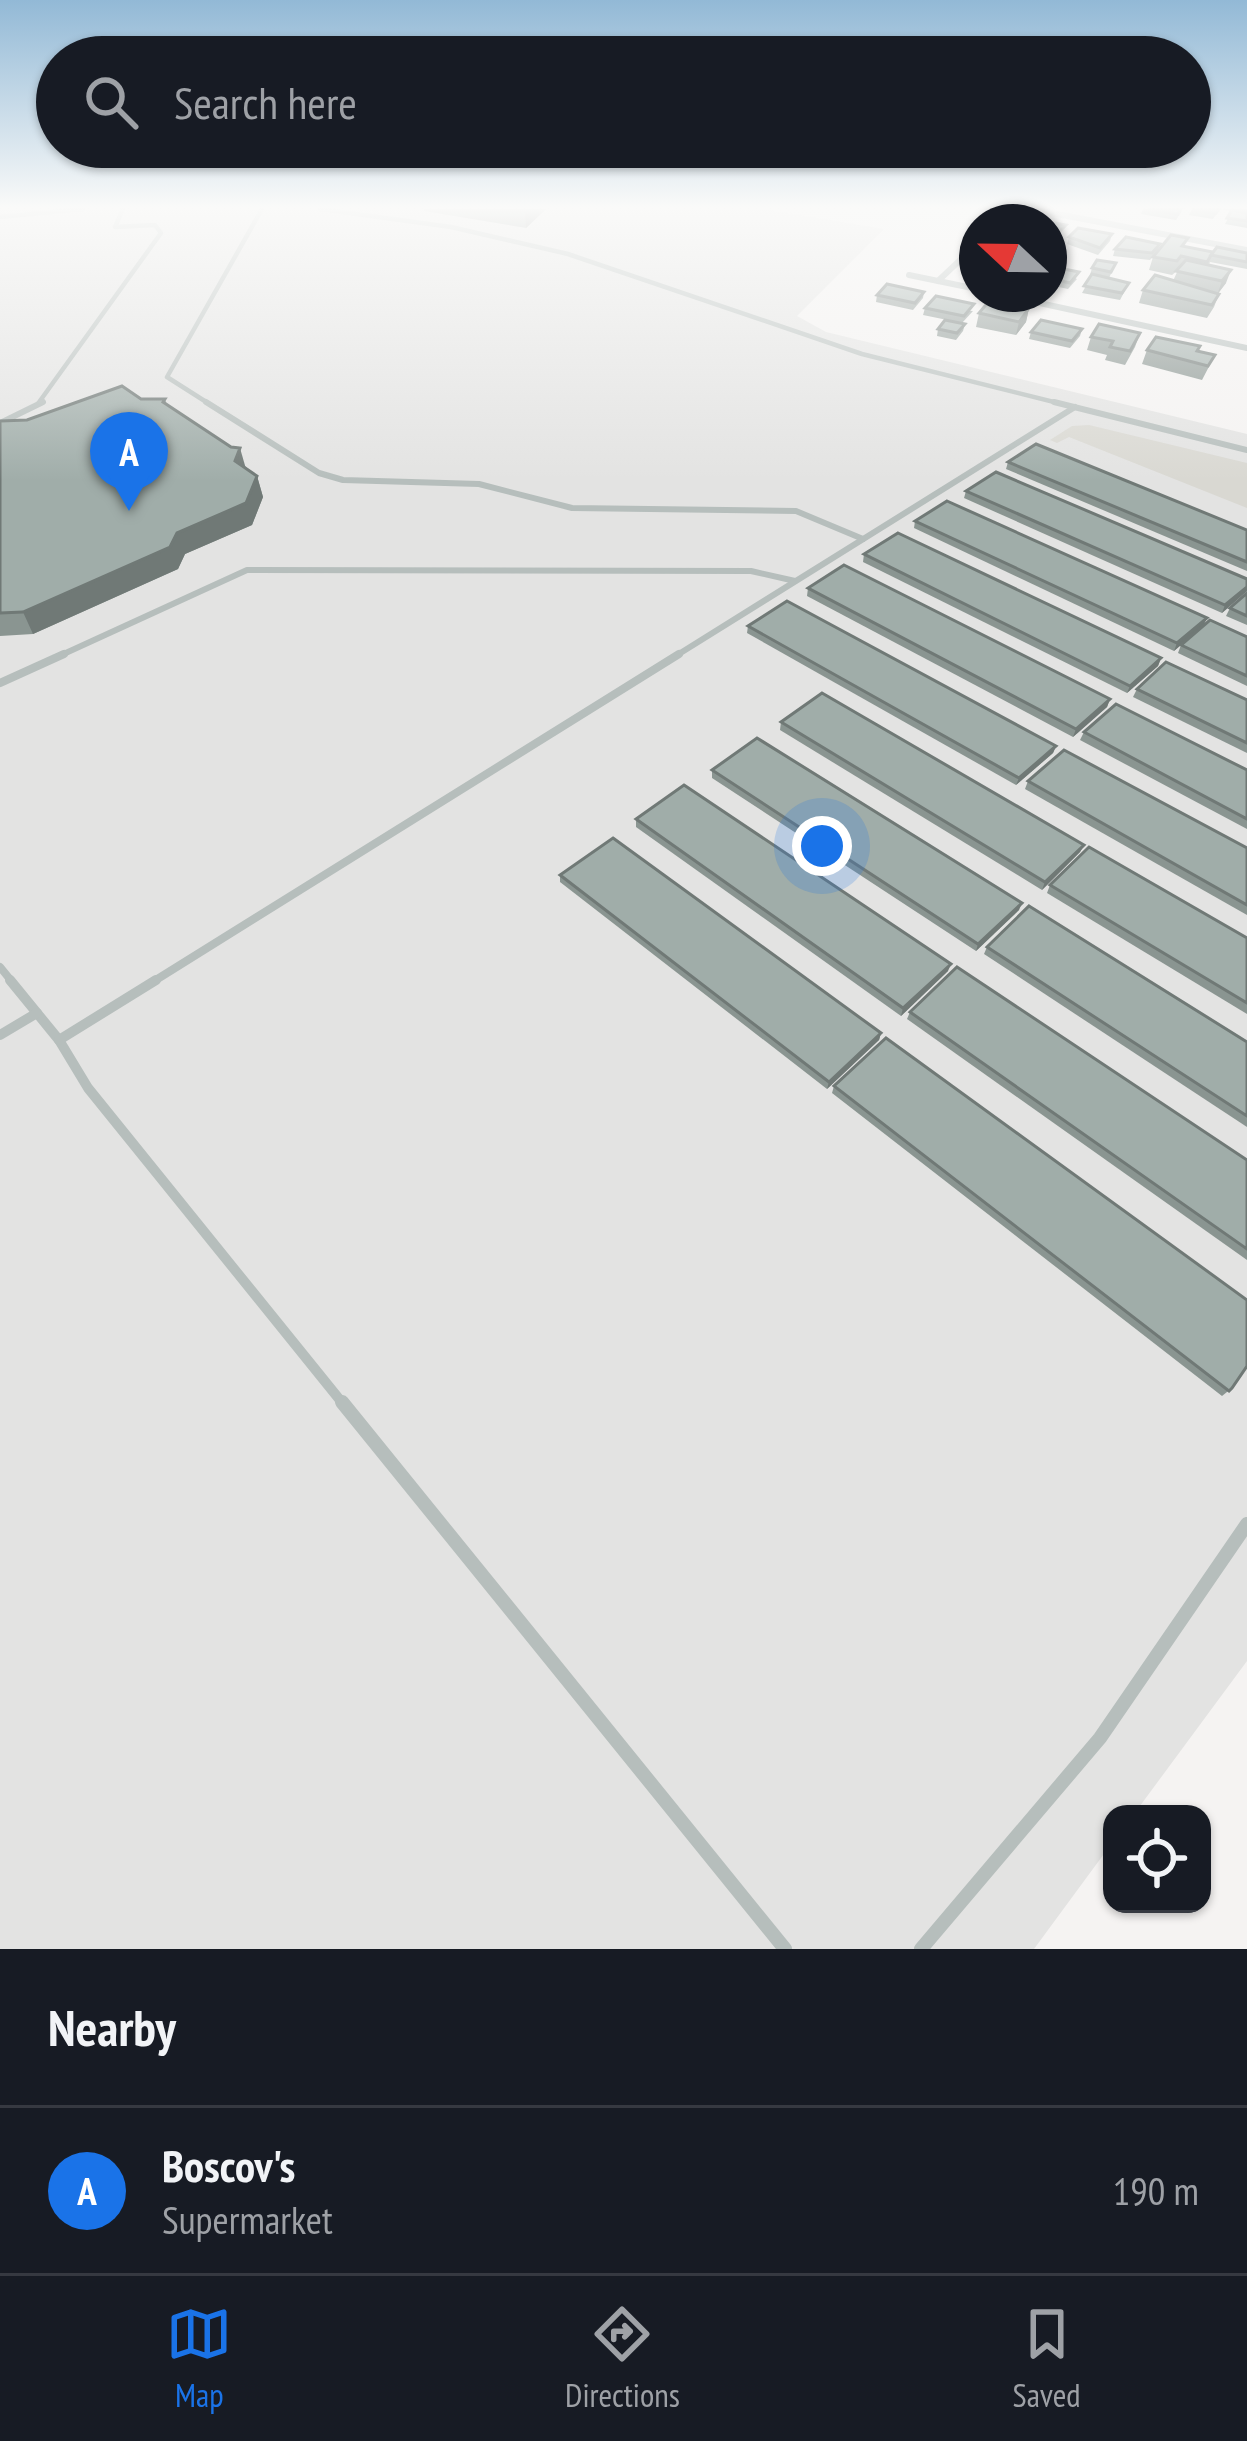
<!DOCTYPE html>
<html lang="en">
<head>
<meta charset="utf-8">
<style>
  :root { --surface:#171b24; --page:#242831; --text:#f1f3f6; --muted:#9ea1a6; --line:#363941; --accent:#1a73e8 }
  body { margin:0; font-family:"PT Sans Narrow",sans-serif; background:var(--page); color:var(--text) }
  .controls { position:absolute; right:36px; bottom:36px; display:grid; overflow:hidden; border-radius:24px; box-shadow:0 3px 9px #0004 }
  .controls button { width:108px; height:108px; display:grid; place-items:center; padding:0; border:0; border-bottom:3px solid var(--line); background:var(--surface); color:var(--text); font:60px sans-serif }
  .compass { position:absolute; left:959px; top:204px; width:108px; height:108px; border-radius:50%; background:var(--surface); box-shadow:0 3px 9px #0004; rotate:292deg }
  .you { position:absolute; left:822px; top:846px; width:42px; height:42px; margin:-30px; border:9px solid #fff; border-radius:50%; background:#1a73e8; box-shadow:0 0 0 18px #1a73e833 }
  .badge { display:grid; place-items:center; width:78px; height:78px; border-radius:50%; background:var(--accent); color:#fff; font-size:39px; font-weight:700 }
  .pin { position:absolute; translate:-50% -99px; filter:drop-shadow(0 3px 6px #0008) }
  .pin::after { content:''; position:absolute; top:63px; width:42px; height:36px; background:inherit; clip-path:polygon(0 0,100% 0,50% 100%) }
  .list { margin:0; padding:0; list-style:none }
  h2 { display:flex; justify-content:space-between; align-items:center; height:156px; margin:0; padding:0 48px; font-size:51px }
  h2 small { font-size:39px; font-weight:400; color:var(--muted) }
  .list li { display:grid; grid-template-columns:78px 1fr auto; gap:36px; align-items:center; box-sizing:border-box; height:168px; padding:0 48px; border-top:3px solid var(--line) }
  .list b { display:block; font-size:45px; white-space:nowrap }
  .list p { margin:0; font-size:39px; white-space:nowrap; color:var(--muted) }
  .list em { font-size:39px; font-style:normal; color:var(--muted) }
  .icon { flex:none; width:66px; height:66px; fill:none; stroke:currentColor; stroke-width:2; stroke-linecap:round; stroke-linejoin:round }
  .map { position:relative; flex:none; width:1247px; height:1949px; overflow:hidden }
  .search { position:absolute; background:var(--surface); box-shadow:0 3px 9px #0004; left:36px; right:36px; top:36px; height:132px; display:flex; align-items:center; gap:30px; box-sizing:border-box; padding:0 42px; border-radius:66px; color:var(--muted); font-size:45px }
  .sheet { height:324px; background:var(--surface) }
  nav { display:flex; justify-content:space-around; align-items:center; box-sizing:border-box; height:168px; border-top:3px solid var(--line); background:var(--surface); font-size:33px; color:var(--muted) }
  nav a { display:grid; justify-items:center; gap:6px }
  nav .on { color:var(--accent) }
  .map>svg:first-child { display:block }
  .built { fill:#e3e3e2 }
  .green { fill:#d9d8d2 }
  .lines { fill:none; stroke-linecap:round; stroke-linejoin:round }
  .lane-far4 { stroke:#b6bebc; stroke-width:4.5 }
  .lane-far3 { stroke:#b6bebc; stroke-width:6 }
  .lane-far2 { stroke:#b6bebc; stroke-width:8 }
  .lane-far1 { stroke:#b6bebc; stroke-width:10 }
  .lane { stroke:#b6bebc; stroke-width:14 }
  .street { stroke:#b6bebc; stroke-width:6 }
  .wall { fill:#8a9591 }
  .shaded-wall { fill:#707976 }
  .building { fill:#a0ada9; stroke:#707976; stroke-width:3 }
</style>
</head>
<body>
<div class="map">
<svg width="1247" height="1949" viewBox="0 0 1247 1949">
  <rect width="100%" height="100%" fill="#f5f3f2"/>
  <polygon class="built" points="0,209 764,209 884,229 797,316 826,332 1247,434 1247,1661 1134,1814 1112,1814 1112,1843 1034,1949 0,1949"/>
  <polygon class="green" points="1089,425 1247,463 1247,508 1069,437 1057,443 1050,440 1072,426"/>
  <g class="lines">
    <g class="lane-far4">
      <polyline points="320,209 451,227 568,254 862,354 1066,405"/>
      <polyline points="0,217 83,209"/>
      <polyline points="37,405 161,233 155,225 115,227 123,209"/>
      <polyline points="211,405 167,377 262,209"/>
    </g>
    <g class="lane-far3">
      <polyline points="206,402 319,473 343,480 479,484 572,508 796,511 863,539"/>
      <polyline points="1054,402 1247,450"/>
      <polyline points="0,423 43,402"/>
      <polyline points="57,657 247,570 751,571 795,581"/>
      <polyline points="674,657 1075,407"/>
    </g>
    <g class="lane-far2">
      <polyline points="0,683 64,654"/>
      <polyline points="0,967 13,983"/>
      <polyline points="151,983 679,654"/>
    </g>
    <g class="lane-far1">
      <polyline points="10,980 59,1040 88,1088 344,1405"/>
      <polyline points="0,1035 37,1013"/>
      <polyline points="59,1040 156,980"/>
    </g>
    <g class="lane">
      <polyline points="342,1402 785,1949"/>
      <polyline points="921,1949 1100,1738 1247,1524"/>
    </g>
    <g class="street">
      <polyline points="1031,209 1247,250"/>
      <polyline points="1000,222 1014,209"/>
      <polyline points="909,275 977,289"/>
      <polyline points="938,281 977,244"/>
      <polyline points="998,294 1247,348"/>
    </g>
  </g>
  <g class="wall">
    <polygon points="424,209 546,209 526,228 424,211"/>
    <polygon points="1143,209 1181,212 1176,220 1141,214"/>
    <polygon points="1192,209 1247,209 1247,228 1225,224 1232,211 1220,209 1213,219 1189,215"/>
    <polygon points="1112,234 1110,241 1098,255 1067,244 1069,237"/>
    <polygon points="1160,244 1158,250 1150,260 1113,256 1115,249"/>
    <polygon points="1185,247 1213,252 1247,253 1247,269 1210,262 1209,265 1226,283 1218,293 1219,294 1214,307 1207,318 1139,303 1143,290 1173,281 1178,270 1172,275 1149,270 1153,257"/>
    <polygon points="1116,263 1109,278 1129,283 1120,300 1082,293 1092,275 1090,275 1092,268"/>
    <polygon points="1049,266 1077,279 1068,289 1049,285"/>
    <polygon points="924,292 923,298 913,310 876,302 877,295"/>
    <polygon points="925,308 973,311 962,323 923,315"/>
    <polygon points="1029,308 1026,322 1016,335 976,327 979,313"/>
    <polygon points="965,324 963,331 956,340 937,336 938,329"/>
    <polygon points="1082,329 1080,336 1070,348 1029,339 1031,332"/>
    <polygon points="1140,333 1135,347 1125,365 1105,360 1107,355 1087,350 1091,337"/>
    <polygon points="1156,337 1200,346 1198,351 1215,355 1202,380 1142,364 1147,350"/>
    <polygon points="141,399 165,399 167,405 257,476 263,497 252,525 185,554 178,569 33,634 0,636 0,421 27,420"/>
    <polygon points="1008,462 1247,530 1247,571 1006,469"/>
    <polygon points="966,491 1247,579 1247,591 1222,613 964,498"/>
    <polygon points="915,521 1207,618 1203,626 1174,651 914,528"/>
    <polygon points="864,554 1161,658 1158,666 1127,693 863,562"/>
    <polygon points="808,588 1110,699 1107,707 1073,737 807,596"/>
    <polygon points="1247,593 1247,625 1226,616 1230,608"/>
    <polygon points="748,626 1056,746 1053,753 1016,785 747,633"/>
    <polygon points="1247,637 1247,686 1178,653 1181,645"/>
    <polygon points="1137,689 1247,700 1247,753 1133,697"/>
    <polygon points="781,722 1084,845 1080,852 1042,890 780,730"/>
    <polygon points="1084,732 1247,770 1247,829 1080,740"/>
    <polygon points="712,770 1019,910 976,951 712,778"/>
    <polygon points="1028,781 1247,848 1247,915 1025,789"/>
    <polygon points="636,819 948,971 901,1016 636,827"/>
    <polygon points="560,875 881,1033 879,1040 827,1089 560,882"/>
    <polygon points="1050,885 1247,938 1247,1014 1047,893"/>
    <polygon points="987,947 1247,1042 1247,1127 984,954"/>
    <polygon points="910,1012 1247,1160 1247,1260 907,1019"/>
    <polygon points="834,1086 1232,1388 1222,1396 832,1093"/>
  </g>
  <g class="shaded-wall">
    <polygon points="527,209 546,209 526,228 525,210"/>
    <polygon points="1231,270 1226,283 1217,295 1222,281"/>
    <polygon points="1029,308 1026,322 1016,335 1019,322"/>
    <polygon points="240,448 246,469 235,461"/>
    <polygon points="257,476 263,497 252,525 185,554 178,569 33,634 23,612 177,533"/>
    <polygon points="1247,587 1247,591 1222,613 1225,605"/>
    <polygon points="1207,618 1203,626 1174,651 1177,643"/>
    <polygon points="1161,658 1158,666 1127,693 1130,686"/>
    <polygon points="1110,699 1107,707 1073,737 1076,729"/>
    <polygon points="1056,746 1053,753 1016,785 1019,778"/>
    <polygon points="1084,845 1080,852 1042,890 1045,882"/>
    <polygon points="1022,903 1019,910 976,951 978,944"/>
    <polygon points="951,964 948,971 901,1016 903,1008"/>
    <polygon points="881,1033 879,1040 827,1089 829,1082"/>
  </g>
  <g class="building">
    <polygon points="1148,209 1181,209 1178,214"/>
    <polygon points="1192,209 1219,209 1216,213"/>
    <polygon points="1232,210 1247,213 1247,221 1227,218"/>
    <polygon points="1049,222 1066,225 1057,234 1049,232"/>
    <polygon points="1078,228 1112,234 1100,248 1069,237"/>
    <polygon points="1171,235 1188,238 1182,246 1213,252 1207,262 1181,256 1177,261 1153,257"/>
    <polygon points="1126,237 1160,244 1152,253 1115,249"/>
    <polygon points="1217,247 1247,253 1247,262 1211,255"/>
    <polygon points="1097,260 1116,263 1111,272 1092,268"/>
    <polygon points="1186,260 1231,270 1222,281 1176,271"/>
    <polygon points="1049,266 1079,272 1070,283 1049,278"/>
    <polygon points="1092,274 1129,283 1122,293 1084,286"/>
    <polygon points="1155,275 1219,294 1212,305 1143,290"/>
    <polygon points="887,284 924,292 915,303 877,295"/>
    <polygon points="936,296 974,304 964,316 925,308"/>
    <polygon points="990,300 1029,308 1019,322 979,313"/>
    <polygon points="945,320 965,324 957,333 938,329"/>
    <polygon points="1041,320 1082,329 1072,341 1031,332"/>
    <polygon points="1099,324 1140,333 1130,351 1110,347 1113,341 1091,337"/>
    <polygon points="1156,337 1200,346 1197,351 1215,355 1208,366 1147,350"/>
    <polygon points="122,386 141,399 165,399 163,402 231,447 240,448 235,461 257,476 246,503 177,533 170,547 23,612 0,613 0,421 27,420"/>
    <polygon points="1036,444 1247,530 1247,562 1008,462"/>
    <polygon points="996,472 1247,579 1247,587 1225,605 966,491"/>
    <polygon points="947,501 1207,618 1177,643 915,521"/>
    <polygon points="898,533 1161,658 1130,686 864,554"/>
    <polygon points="844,565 1110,699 1076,729 808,588"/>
    <polygon points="1247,593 1247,616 1230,608"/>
    <polygon points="787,601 1056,746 1019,778 748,626"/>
    <polygon points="1210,620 1247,637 1247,676 1181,645"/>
    <polygon points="1166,662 1247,700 1247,743 1137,689"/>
    <polygon points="822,693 1084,845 1045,882 781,722"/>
    <polygon points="1116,704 1247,770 1247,819 1084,732"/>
    <polygon points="757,738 1022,903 978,944 712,770"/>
    <polygon points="1064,750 1247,848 1247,905 1028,781"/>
    <polygon points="684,785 951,964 903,1008 636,819"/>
    <polygon points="613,838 881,1033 829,1082 560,875"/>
    <polygon points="1089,847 1247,938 1247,1003 1050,885"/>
    <polygon points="1029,906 1247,1042 1247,1116 987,947"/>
    <polygon points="957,967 1247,1160 1247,1249 910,1012"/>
    <polygon points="886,1038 1247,1300 1247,1366 1232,1388 1229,1391 834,1086"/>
  </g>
  <linearGradient id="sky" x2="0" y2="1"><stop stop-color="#92b9d6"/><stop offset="0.43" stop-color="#fafaf9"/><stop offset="1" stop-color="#fafaf9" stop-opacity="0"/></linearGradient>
  <rect width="1247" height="481" fill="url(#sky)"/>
</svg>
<div class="controls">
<button><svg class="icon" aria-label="locate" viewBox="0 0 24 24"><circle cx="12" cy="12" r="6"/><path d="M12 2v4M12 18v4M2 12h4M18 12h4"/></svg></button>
</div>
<svg class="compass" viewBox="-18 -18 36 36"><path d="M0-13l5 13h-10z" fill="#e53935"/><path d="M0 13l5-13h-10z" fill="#9ea1a6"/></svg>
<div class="you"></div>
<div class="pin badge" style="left:129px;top:511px">A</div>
<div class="search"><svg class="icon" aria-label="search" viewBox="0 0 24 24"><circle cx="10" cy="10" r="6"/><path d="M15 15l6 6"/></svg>Search here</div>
</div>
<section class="sheet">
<h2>Nearby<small></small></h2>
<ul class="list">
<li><span class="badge">A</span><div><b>Boscov's</b><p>Supermarket</p></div><em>190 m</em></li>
</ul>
</section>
<nav>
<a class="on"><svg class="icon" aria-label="map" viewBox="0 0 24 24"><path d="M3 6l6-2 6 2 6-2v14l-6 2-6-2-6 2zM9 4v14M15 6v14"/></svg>Map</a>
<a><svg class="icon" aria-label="directions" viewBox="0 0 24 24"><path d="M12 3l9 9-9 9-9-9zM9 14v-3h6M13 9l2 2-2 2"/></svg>Directions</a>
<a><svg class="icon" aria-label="saved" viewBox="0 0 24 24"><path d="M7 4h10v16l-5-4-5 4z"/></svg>Saved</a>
</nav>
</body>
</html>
